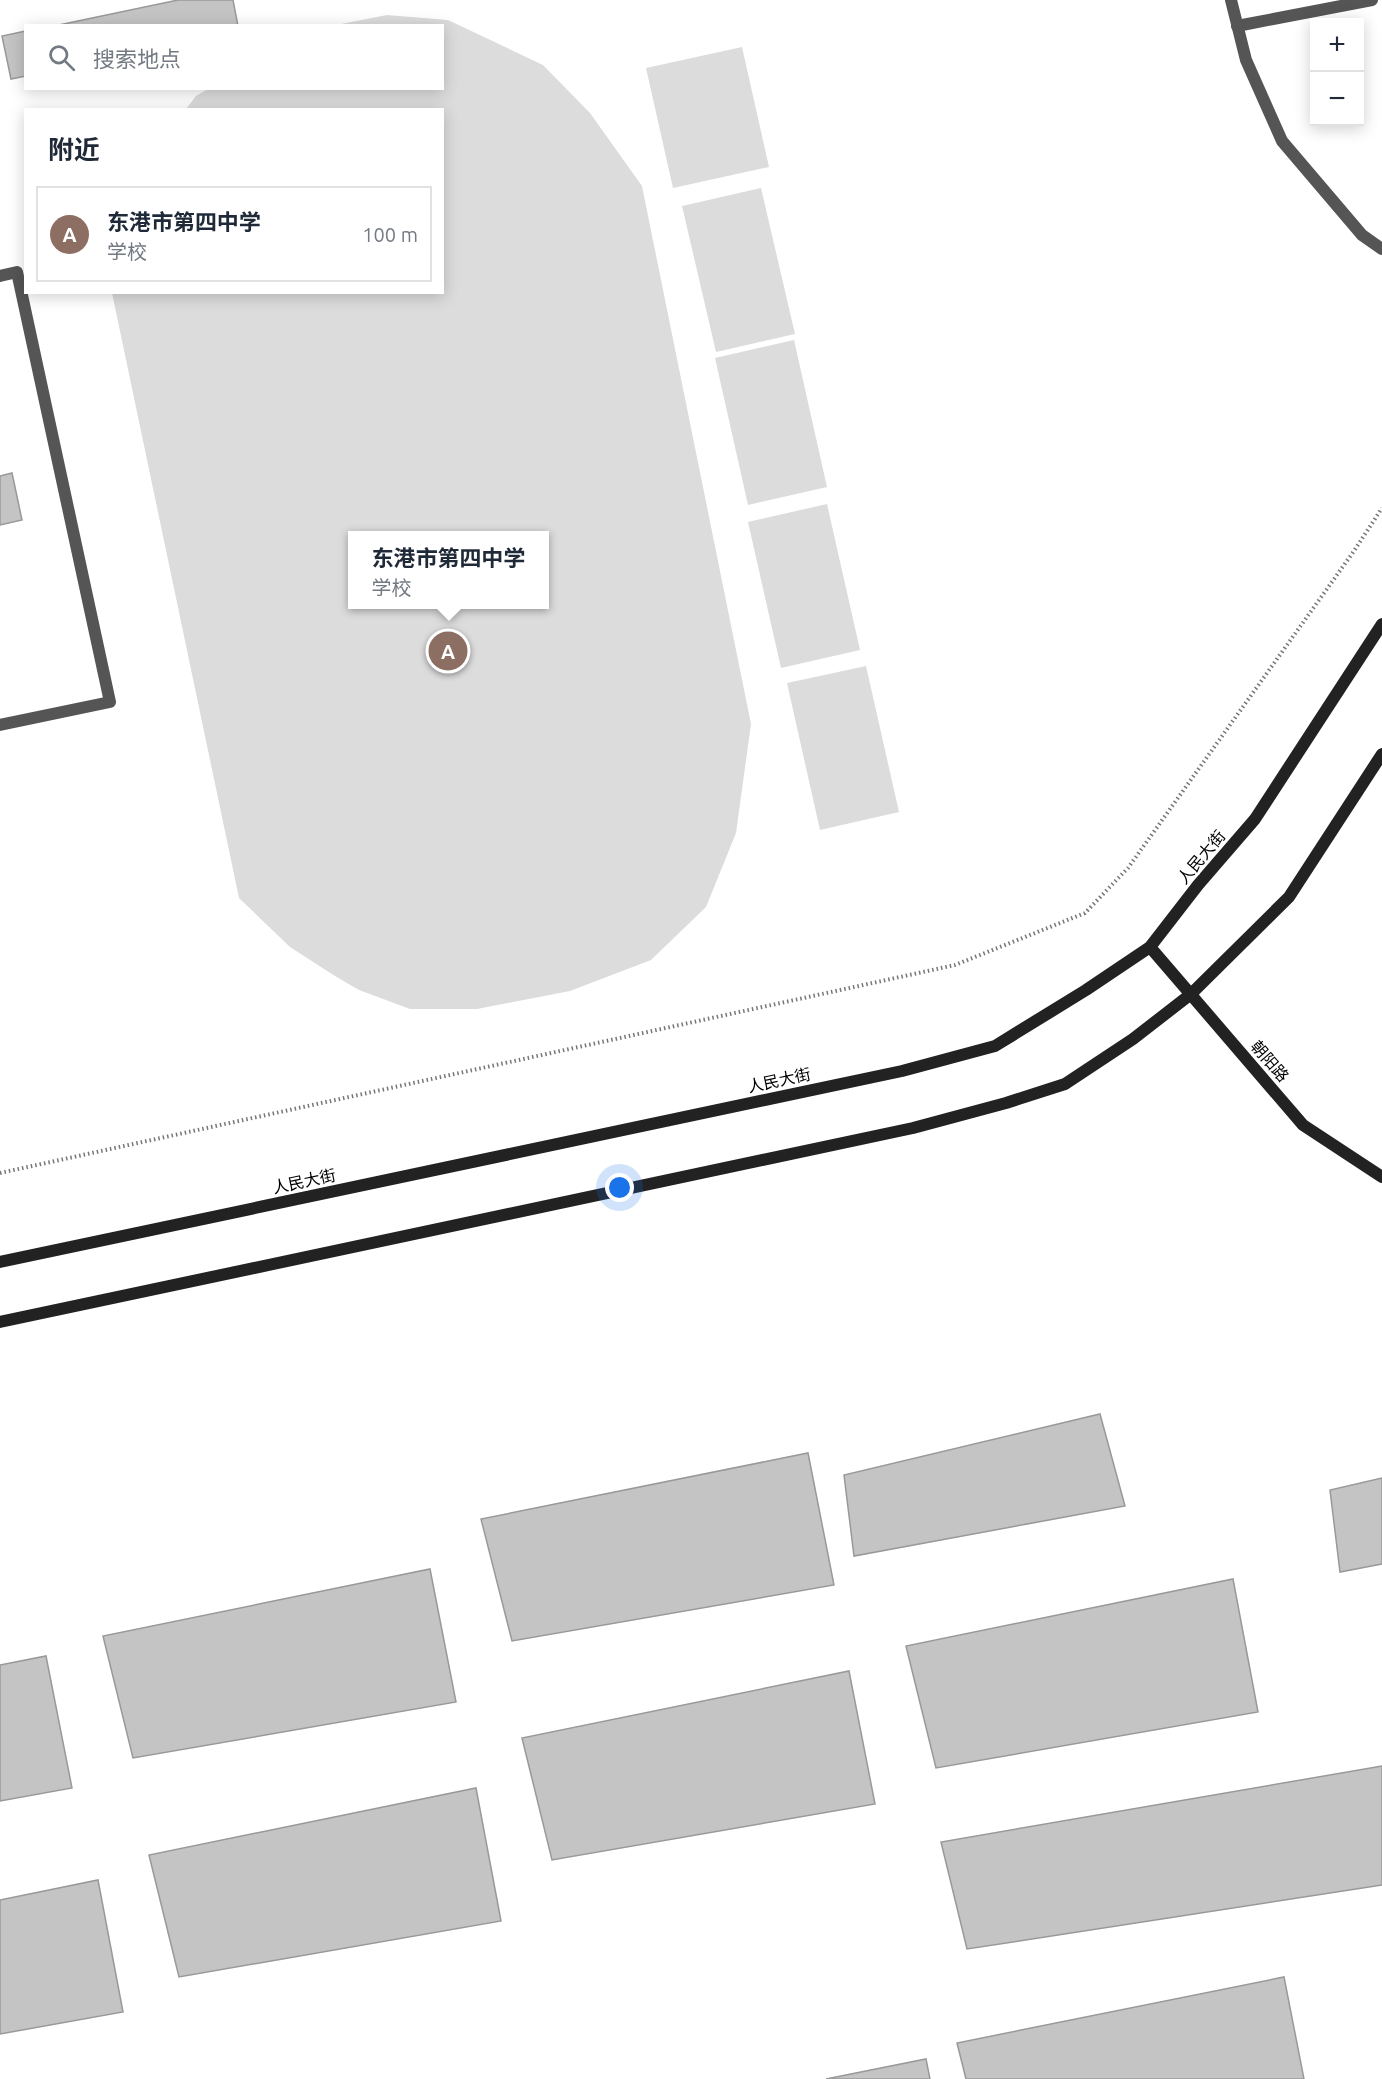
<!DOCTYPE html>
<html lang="zh">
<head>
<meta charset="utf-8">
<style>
  :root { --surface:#fff; --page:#f6f6f7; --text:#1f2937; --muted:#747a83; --line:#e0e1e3; --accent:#000 }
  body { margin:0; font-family:Ubuntu,"Noto Sans SC",sans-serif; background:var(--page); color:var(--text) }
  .controls { position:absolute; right:18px; top:18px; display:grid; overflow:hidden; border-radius:0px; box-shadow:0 3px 15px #0003 }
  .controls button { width:54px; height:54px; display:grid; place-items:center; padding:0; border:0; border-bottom:2px solid var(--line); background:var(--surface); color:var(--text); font:30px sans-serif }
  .you { position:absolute; left:620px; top:1188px; width:21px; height:21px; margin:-15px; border:4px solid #fff; border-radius:50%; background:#1a73e8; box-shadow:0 0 0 9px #1a73e833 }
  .badge { display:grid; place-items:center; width:39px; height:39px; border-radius:50%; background:var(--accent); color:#fff; font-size:20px; font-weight:700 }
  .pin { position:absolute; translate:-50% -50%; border:3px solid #fff; box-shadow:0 2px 6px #0006 }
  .popup { position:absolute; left:348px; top:531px; width:201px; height:78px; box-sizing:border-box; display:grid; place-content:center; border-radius:0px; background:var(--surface); filter:drop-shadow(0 2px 4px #0005); font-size:20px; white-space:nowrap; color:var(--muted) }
  .popup b { font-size:22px; color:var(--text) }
  .popup::after { content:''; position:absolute; left:50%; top:100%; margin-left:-12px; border:12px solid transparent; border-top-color:var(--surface) }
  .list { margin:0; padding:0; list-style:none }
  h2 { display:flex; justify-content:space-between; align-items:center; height:78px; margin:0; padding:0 24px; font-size:26px }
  h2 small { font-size:20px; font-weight:400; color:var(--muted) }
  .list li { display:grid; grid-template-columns:39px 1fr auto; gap:18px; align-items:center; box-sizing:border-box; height:96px; margin:0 12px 12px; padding:0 12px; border:2px solid var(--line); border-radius:0px }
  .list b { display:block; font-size:22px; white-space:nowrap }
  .list p { margin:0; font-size:20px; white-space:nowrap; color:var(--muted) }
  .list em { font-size:20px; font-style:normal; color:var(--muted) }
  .icon { flex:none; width:33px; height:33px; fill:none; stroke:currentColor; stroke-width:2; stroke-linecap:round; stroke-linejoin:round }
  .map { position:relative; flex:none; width:1382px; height:2079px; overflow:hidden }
  .search { position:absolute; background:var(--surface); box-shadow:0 3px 15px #0003; left:24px; top:24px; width:420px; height:66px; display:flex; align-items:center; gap:15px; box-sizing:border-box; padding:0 21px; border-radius:0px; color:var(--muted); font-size:22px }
  .panel { position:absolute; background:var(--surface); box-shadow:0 3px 15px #0003; left:24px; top:108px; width:420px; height:186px; border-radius:0px }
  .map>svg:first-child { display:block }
  .green { fill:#dcdcdc; fill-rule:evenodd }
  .building { fill:#c4c4c4; stroke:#999; stroke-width:1.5 }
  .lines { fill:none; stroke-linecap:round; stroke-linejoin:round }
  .path { stroke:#777; stroke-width:4; stroke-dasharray:1.5 3; stroke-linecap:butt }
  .lane { stroke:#555; stroke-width:12 }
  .street { stroke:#555; stroke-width:12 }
  .secondary { stroke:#222; stroke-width:12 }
  .labels { text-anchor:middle; stroke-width:5; stroke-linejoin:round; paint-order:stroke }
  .street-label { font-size:16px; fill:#000; stroke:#fff }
</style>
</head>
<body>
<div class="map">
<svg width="1382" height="2079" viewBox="0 0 1382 2079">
  <rect width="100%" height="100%" fill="#fff"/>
  <g class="green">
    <path d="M 387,15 L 448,20 L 543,65 L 590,113 L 642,186 L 751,724 L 736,833 L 706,907 L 651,960 L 570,991 L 477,1009 L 410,1009 L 359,990 L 335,976 L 290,947 L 239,898 L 112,293 L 442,292 L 442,110 L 186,109 L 196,96 L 208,89 L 442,88 L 442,26 L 336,25 ZM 352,536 L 544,536 L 544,604 L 352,604 Z"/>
    <polygon points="742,47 769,167 673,188 646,68"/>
    <polygon points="761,188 795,334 716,352 682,206"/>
    <polygon points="794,340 827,487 748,505 715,358"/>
    <polygon points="827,504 860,650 781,668 748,522"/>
    <polygon points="866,666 899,812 820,830 787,683"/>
  </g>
  <g class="building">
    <polygon points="178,0 233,0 238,26 54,26"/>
    <polygon points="26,31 26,76 11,79 2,36"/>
    <polygon points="12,473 22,520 0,525 0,476"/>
    <polygon points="1100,1414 1125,1506 854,1556 844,1475"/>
    <polygon points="808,1453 834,1585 512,1641 481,1519"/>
    <polygon points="1382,1478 1382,1564 1340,1572 1330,1490"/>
    <polygon points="430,1569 456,1702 133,1758 103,1636"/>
    <polygon points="1233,1579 1258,1712 936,1768 906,1646"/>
    <polygon points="46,1656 72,1788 0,1801 0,1665"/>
    <polygon points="849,1671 875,1804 552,1860 522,1738"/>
    <polygon points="1382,1766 1382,1885 967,1949 941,1842"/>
    <polygon points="476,1788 501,1921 179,1977 149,1855"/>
    <polygon points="98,1880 123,2012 0,2034 0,1900"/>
    <polygon points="1284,1977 1304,2079 966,2079 957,2043"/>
    <polygon points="926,2059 930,2079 826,2079"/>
  </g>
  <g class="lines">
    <polyline class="path" points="0,1173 955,965 1085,913 1128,868 1354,551 1382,508"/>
    <polyline class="lane" points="1237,26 1372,0"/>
    <g class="street">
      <polyline points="1231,0 1246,60 1282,141 1362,235 1382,249"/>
      <polyline points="0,276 17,272 110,702 0,725"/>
    </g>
    <g class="secondary">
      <polyline points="1150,947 1303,1125 1382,1177"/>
      <polyline points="0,1262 902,1071 995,1046 1086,990 1150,947 1198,885 1255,819 1382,624"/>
      <polyline points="0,1322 913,1128 1006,1103 1065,1084 1133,1039 1191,994 1289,897 1382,754"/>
    </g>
  </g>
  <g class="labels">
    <g class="street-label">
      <text transform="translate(1201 857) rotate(-50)" y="6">人民大街</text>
      <text transform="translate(1270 1061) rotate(49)" y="6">朝阳路</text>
      <text transform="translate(779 1080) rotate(-12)" y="6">人民大街</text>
      <text transform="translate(304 1181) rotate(-12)" y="6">人民大街</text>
    </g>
  </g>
</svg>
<div class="controls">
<button>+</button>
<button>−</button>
</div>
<div class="you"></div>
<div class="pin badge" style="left:448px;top:651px;background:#8d6e63">A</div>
<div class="popup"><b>东港市第四中学</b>学校</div>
<div class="search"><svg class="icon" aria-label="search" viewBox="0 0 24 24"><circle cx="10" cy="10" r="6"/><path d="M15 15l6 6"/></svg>搜索地点</div>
<section class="panel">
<h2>附近<small></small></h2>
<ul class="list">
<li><span class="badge" style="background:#8d6e63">A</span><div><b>东港市第四中学</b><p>学校</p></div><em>100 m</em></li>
</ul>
</section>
</div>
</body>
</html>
